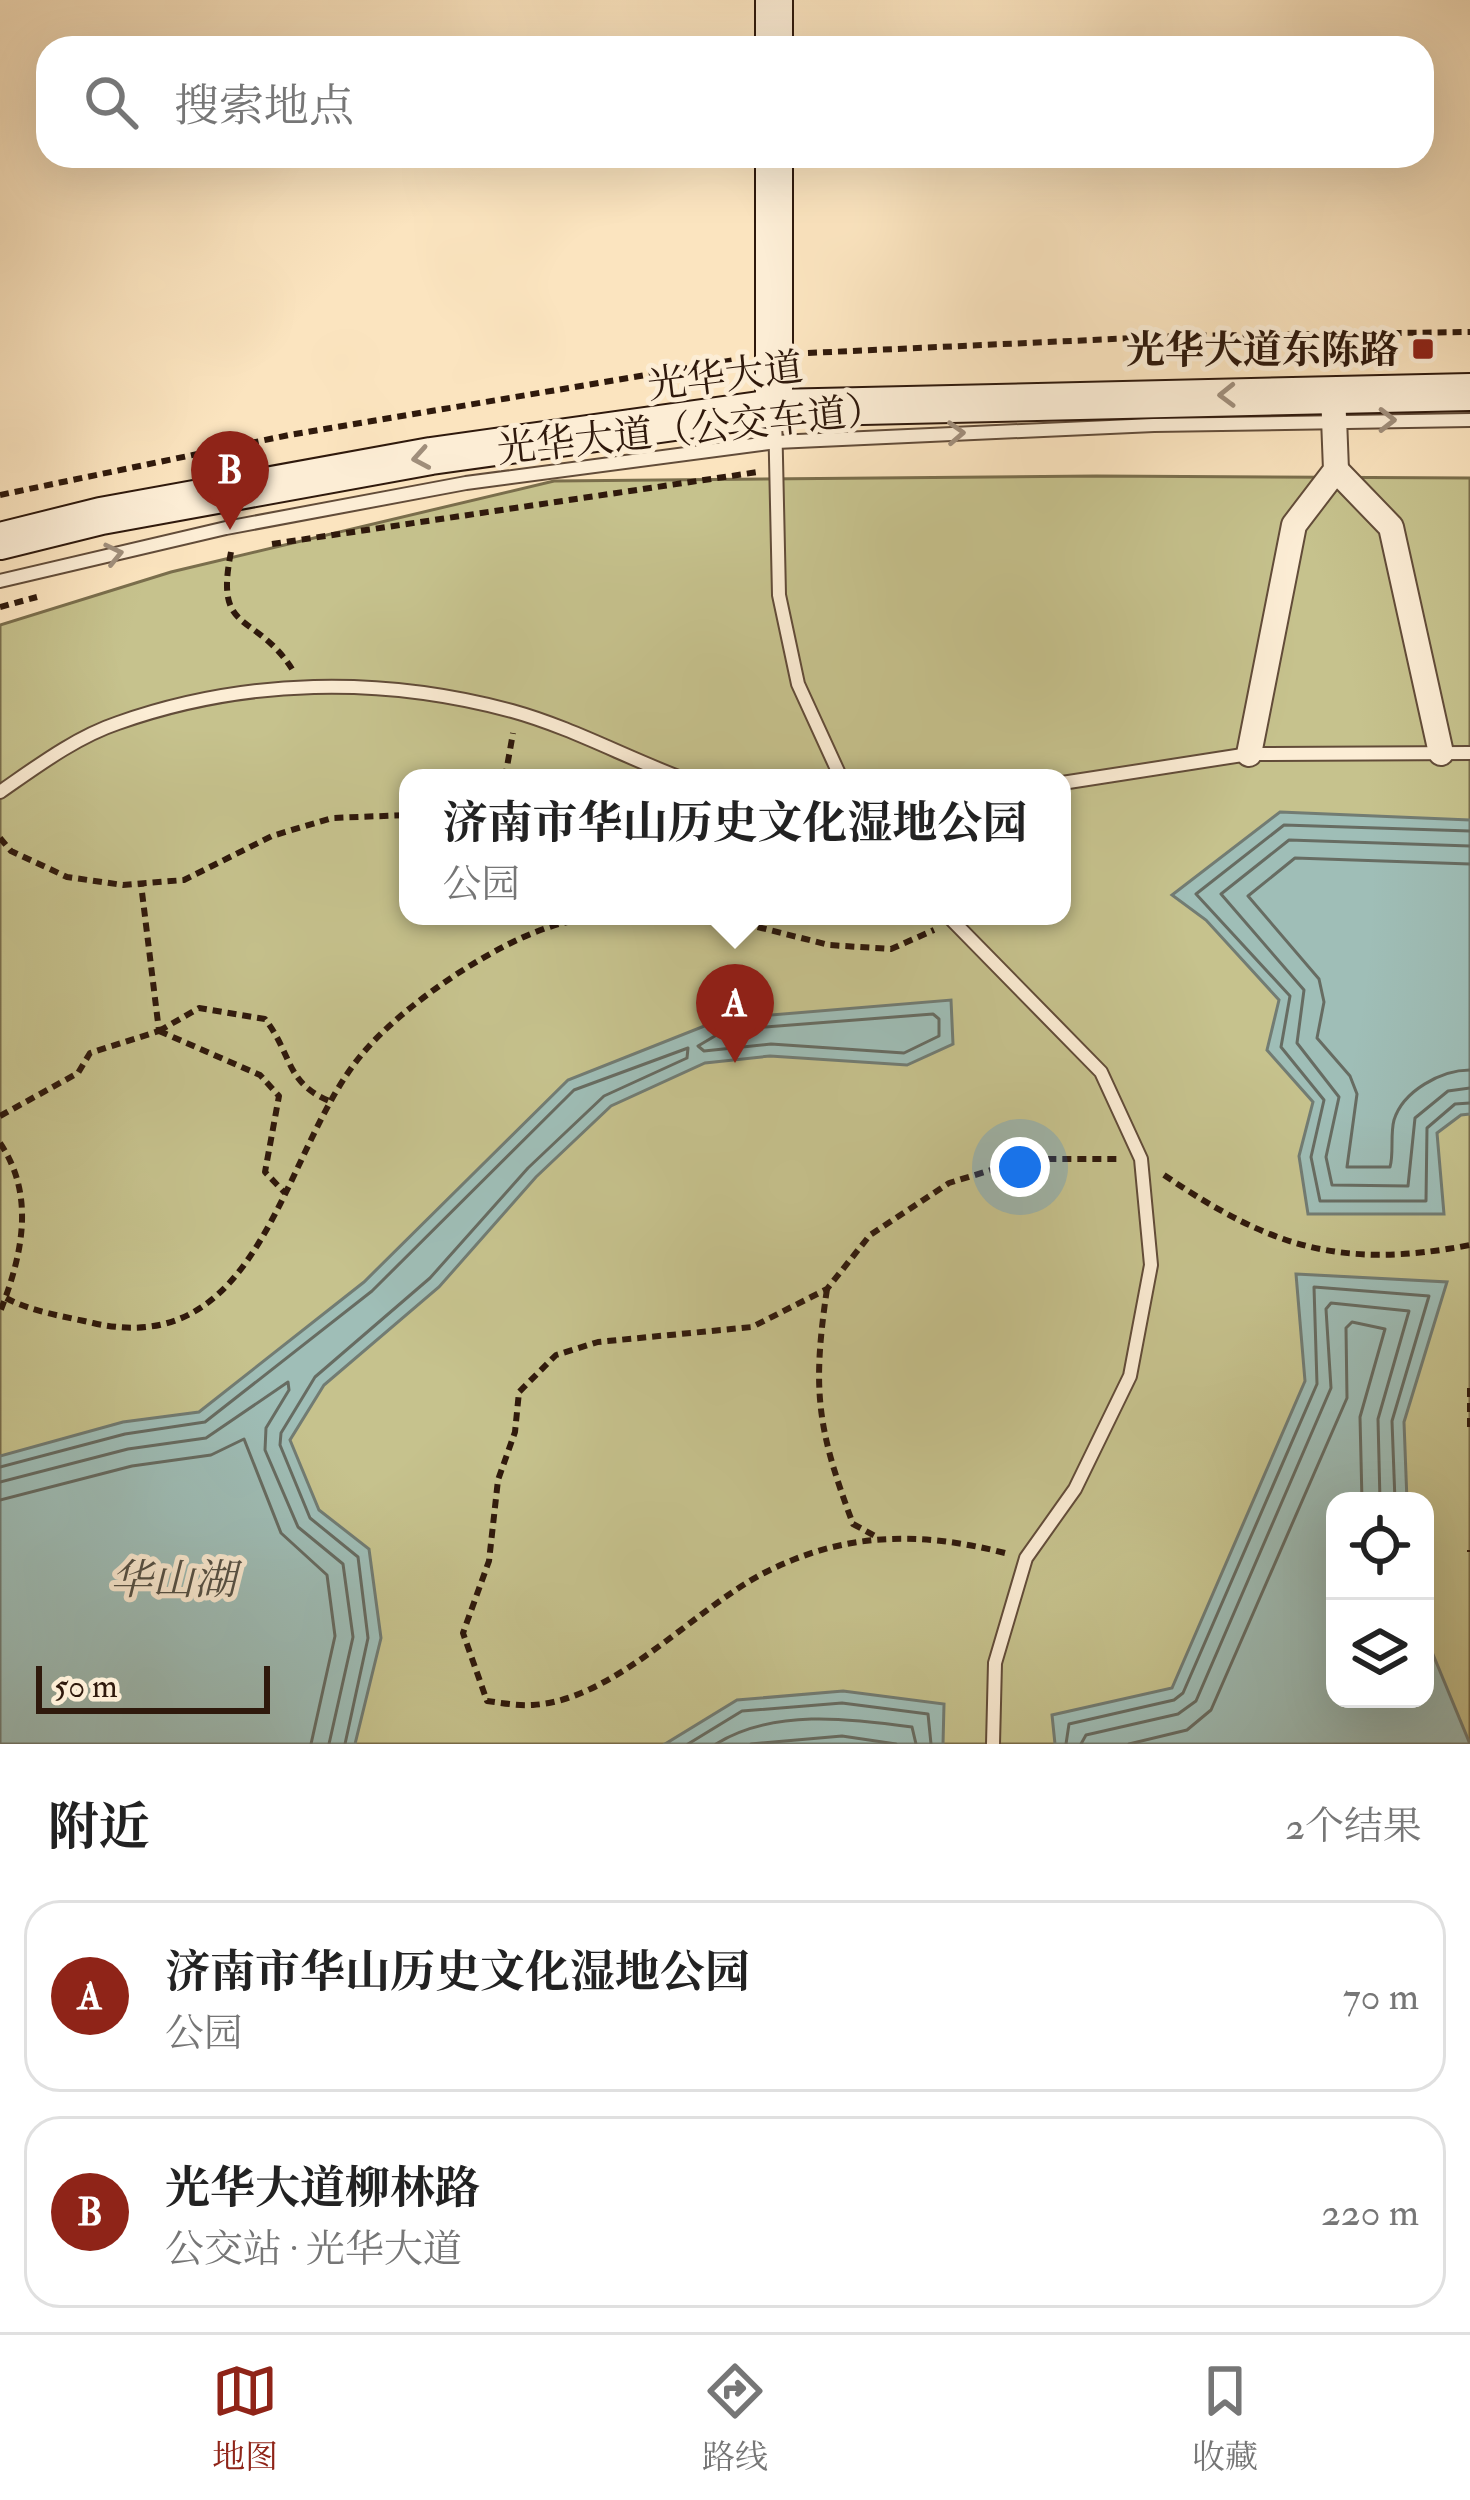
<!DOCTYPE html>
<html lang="zh">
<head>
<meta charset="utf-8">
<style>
  :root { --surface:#fff; --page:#f2f2f2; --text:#222; --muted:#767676; --line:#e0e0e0; --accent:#8f2418 }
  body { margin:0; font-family:"IM FELL Double Pica","Noto Serif SC",serif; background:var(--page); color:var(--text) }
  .controls { position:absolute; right:36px; bottom:36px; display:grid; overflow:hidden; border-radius:24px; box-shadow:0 12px 48px #0002 }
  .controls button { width:108px; height:108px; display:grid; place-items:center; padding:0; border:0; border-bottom:3px solid var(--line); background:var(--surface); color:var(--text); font:60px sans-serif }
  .scale { position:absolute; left:36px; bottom:30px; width:234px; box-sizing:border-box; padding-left:12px; border:6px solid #2f190c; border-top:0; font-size:33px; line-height:42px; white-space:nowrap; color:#2f190c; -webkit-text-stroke:9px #fcedd5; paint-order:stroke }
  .you { position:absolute; left:1020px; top:1167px; width:42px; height:42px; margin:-30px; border:9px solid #fff; border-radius:50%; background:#1a73e8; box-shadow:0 0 0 18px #1a73e833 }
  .badge { display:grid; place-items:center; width:78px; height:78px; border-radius:50%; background:var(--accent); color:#fff; font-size:39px; font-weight:700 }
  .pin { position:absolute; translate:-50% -99px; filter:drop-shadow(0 3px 6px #0008) }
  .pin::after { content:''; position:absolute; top:63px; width:42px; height:36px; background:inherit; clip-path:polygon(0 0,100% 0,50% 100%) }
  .popup { position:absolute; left:399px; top:769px; width:672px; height:156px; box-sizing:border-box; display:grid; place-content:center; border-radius:24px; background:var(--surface); filter:drop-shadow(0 3px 9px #0005); font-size:39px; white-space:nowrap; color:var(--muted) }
  .popup b { font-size:45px; color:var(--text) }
  .popup::after { content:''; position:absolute; left:50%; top:100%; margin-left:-24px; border:24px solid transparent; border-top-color:var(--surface) }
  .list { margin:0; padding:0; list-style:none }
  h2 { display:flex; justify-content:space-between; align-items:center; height:156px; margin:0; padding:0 48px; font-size:51px }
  h2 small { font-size:39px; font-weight:400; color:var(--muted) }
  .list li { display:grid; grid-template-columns:78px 1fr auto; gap:36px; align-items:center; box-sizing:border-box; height:192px; margin:0 24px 24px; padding:0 24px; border:3px solid var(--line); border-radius:36px }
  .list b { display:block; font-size:45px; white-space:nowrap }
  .list p { margin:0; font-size:39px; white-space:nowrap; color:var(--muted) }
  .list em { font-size:39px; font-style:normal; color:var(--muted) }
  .icon { flex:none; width:66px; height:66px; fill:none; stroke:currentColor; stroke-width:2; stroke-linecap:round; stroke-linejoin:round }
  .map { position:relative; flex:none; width:1470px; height:1744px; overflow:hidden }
  .search { position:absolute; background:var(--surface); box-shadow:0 12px 48px #0002; left:36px; right:36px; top:36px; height:132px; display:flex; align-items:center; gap:30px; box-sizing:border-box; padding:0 42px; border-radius:36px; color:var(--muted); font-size:45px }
  .sheet { height:588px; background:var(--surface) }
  nav { display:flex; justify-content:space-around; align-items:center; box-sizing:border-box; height:168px; border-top:3px solid var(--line); background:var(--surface); font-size:33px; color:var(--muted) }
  nav a { display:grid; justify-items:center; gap:6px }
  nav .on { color:var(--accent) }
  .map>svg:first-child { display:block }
  .green { fill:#c6c28d; stroke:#7a6e4c; stroke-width:3; fill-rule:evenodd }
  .water { fill:#9fbeb7; stroke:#727c73; stroke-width:3 }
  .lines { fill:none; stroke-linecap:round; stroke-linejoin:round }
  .shore { stroke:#676c62; stroke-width:3 }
  .lane-casing { stroke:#624c39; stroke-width:16 }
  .street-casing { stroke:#624c39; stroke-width:28 }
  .secondary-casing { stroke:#2f190c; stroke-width:40 }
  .path { stroke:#2f190c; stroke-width:6; stroke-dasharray:9 6; stroke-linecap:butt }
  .lane { stroke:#fcedd5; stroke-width:12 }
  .street { stroke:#fcedd5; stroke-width:24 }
  .secondary { stroke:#fcedd5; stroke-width:36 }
  .oneway { stroke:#a08e7b }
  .poi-dot { fill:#8f2418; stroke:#fcedd5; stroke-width:4.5 }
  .labels { text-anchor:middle; stroke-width:10; stroke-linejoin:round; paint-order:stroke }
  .poi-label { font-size:39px; font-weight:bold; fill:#2f190c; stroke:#fcedd5; text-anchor:end }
  .street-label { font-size:39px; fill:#2f190c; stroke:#fcedd5 }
  .water-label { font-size:42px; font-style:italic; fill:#565348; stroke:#fcedd5 }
</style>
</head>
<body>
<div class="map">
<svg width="1470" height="1744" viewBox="0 0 1470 1744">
  <rect width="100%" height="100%" fill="#fbe4bf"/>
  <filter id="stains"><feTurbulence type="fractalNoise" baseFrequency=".00167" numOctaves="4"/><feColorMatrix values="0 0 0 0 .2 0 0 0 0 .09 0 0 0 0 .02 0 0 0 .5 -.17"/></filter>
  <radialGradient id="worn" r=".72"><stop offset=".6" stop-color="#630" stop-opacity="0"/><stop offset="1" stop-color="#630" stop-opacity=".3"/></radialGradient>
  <path class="green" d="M 1096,476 L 1470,478 L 1470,1744 L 0,1744 L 0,625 L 171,572 L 554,481 ZM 408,778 L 1062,778 L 1062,916 L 408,916 ZM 1335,1501 L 1425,1501 L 1425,1699 L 1335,1699 Z"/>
  <g class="water">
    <polygon points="1280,812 1470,820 1470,1114 1461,1115 1437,1133 1444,1214 1308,1214 1299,1156 1313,1102 1267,1050 1279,1000 1206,920 1172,895"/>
    <polygon points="951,1000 953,1044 907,1065 770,1056 705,1063 611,1106 536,1177 439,1287 324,1385 290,1440 319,1510 369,1549 381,1638 355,1744 0,1744 0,1456 123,1422 199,1412 364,1282 568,1080 722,1019"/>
    <polygon points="1296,1274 1447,1282 1404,1422 1407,1501 1335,1501 1335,1699 1425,1699 1425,1635 1470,1744 1055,1744 1052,1715 1172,1688 1305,1381"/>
    <polygon points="843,1691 944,1704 943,1744 665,1744 737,1700"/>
  </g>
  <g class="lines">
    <g class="shore">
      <polyline points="1470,831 1284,825 1196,894 1290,996 1281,1047 1324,1100 1311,1157 1320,1201 1426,1201 1427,1128 1455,1104 1470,1103"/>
      <polyline points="1470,846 1289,840 1221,894 1304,990 1297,1043 1339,1097 1326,1157 1332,1185 1408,1186 1415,1118 1448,1091 1470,1088"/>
      <path d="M 1470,864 L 1295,858 L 1248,896 L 1319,979 L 1324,1002 L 1317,1038 L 1350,1076 L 1357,1094 L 1347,1167 L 1390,1167 C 1394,1153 1390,1135 1394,1120 C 1403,1091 1441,1070 1470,1070"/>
      <polygon points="933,1014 939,1019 939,1036 904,1053 771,1044 704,1051 698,1046 725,1030"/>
      <polyline points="0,1467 125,1434 205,1422 372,1291 574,1090 688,1048 687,1058 604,1096 528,1168 430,1278 315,1377 281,1433 280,1445 310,1518 358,1557 368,1638 345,1744"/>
      <polyline points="0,1482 128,1449 206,1438 288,1382 289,1390 266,1428 265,1450 298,1527 343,1564 353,1637 329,1744"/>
      <polyline points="0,1500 132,1466 211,1455 244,1439 281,1533 327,1575 335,1636 311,1744"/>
      <polyline points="688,1744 742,1711 842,1703 928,1714 931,1744"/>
      <path d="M 716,1744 C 773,1709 848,1718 912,1727 L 916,1744"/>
      <polyline points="751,1744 842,1736 896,1744"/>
      <polyline points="1066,1744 1069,1724 1174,1700 1183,1693 1317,1384 1314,1287 1429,1296 1392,1421 1395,1501"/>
      <polyline points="1081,1744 1086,1735 1178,1714 1196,1701 1331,1388 1326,1309 1331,1303 1409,1311 1378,1419 1380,1501"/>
      <polyline points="1129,1744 1187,1730 1211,1710 1347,1398 1346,1328 1352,1322 1385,1329 1360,1417 1362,1501"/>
    </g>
    <defs>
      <g id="lane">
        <polyline points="775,413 779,595 798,684 841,778"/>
        <polyline points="0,581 226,528 466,483 776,442 1154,425 1470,420"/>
        <polyline points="1062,783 1249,754 1470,753"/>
        <path d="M 0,792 C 36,767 76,737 118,723 C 245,678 382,676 512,711 C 570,727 625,757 681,778"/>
        <polyline points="948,916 1101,1072 1141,1159 1151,1265 1130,1376 1075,1489 1026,1558 995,1663 993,1744"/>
      </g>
      <g id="street">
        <polyline points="1336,470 1391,527 1441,753"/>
        <polyline points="1249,754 1294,525 1336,470 1333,392"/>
      </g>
      <g id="secondary">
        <polyline points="774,0 774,48"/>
        <polyline points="774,156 774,408"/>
        <polyline points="0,541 101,516 431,456 774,408 1470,392"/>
      </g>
    </defs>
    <use href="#lane" class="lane-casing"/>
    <use href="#street" class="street-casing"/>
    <use href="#secondary" class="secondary-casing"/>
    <g class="path">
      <polyline points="808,353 1179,336 1470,332"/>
      <polyline points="0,495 289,435 741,359"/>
      <polyline points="272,544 758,472"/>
      <path d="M 231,552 C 214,636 254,610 292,669"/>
      <polyline points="0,607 37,597"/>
      <polyline points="505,778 513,733"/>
      <polyline points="0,838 11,851 67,877 123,885 184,880 272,836 332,818 408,815"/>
      <polyline points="714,916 829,945 891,949 934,930"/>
      <polyline points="159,1031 260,1075 279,1096 265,1172 285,1193"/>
      <path d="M 159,1031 L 199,1008 L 265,1019 C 293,1055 285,1084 332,1102"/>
      <polyline points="0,1116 78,1073 90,1053 159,1031 141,884"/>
      <path d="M 0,1143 C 36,1196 22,1256 0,1312"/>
      <path d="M 1164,1175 C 1270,1247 1341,1270 1470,1245"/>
      <path d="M 827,1289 C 812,1390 817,1428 853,1524 L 875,1536"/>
      <path d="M 6,1298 C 32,1312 63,1316 93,1323 C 264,1362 281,1149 363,1053 C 404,1004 497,941 559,924 C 598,914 646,917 686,916"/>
      <polyline points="1470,1388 1470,1433"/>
      <polyline points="1470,1550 1470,1552"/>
      <path d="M 1005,1553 C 919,1531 844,1532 764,1573 C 694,1609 615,1700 533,1705 C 519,1706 502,1703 487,1701 L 463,1633 L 489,1561 L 498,1480 L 515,1432 L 519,1392 L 556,1355 L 598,1342 L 752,1327 L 827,1289 L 870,1235 L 949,1183 L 1027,1159 L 1120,1159"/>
    </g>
    <use href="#lane" class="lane"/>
    <use href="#street" class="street"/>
    <use href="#secondary" class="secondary"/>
  </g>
  <defs><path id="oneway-chevron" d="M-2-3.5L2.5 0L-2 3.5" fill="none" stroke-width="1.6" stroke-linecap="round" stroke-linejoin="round" transform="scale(3)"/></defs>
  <g class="oneway">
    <use href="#oneway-chevron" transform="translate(1227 395) rotate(179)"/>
    <use href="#oneway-chevron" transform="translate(1387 420)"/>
    <use href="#oneway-chevron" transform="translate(956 433) rotate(-3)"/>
    <use href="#oneway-chevron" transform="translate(421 458) rotate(170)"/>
    <use href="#oneway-chevron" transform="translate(114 554) rotate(-13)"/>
  </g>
  <rect class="poi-dot" x="1411" y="337" width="24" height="24" rx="6"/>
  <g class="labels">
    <g class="poi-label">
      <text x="1399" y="363">光华大道东陈路</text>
    </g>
    <g class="street-label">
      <text transform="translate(725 375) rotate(-7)" y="14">光华大道</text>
      <text transform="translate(691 428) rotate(-6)" y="14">光华大道（公交车道）</text>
    </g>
    <g class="water-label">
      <text x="173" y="1594">华山湖</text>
    </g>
  </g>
  <rect width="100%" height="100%" filter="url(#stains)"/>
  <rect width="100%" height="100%" fill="url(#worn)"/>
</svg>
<div class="controls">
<button><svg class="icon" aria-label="locate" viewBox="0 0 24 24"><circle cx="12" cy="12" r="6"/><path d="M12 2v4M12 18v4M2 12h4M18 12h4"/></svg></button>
<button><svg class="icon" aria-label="layers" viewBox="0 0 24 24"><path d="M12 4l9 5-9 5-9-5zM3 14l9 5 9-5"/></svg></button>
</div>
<div class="scale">50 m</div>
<div class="you"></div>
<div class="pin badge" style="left:735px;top:1063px">A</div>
<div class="popup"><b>济南市华山历史文化湿地公园</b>公园</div>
<div class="pin badge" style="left:230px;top:530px">B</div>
<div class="search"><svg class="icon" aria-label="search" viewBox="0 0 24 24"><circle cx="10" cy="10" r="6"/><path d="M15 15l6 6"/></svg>搜索地点</div>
</div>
<section class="sheet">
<h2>附近<small>2个结果</small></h2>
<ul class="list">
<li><span class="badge">A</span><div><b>济南市华山历史文化湿地公园</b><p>公园</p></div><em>70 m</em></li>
<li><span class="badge">B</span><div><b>光华大道柳林路</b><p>公交站 · 光华大道</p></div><em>220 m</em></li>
</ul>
</section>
<nav>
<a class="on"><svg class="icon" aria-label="map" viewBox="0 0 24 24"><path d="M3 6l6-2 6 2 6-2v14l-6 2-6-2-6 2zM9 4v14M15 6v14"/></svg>地图</a>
<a><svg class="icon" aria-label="directions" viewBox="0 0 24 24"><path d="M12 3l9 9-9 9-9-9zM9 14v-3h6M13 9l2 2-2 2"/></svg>路线</a>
<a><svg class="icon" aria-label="saved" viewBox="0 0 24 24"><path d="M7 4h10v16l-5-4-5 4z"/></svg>收藏</a>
</nav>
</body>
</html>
